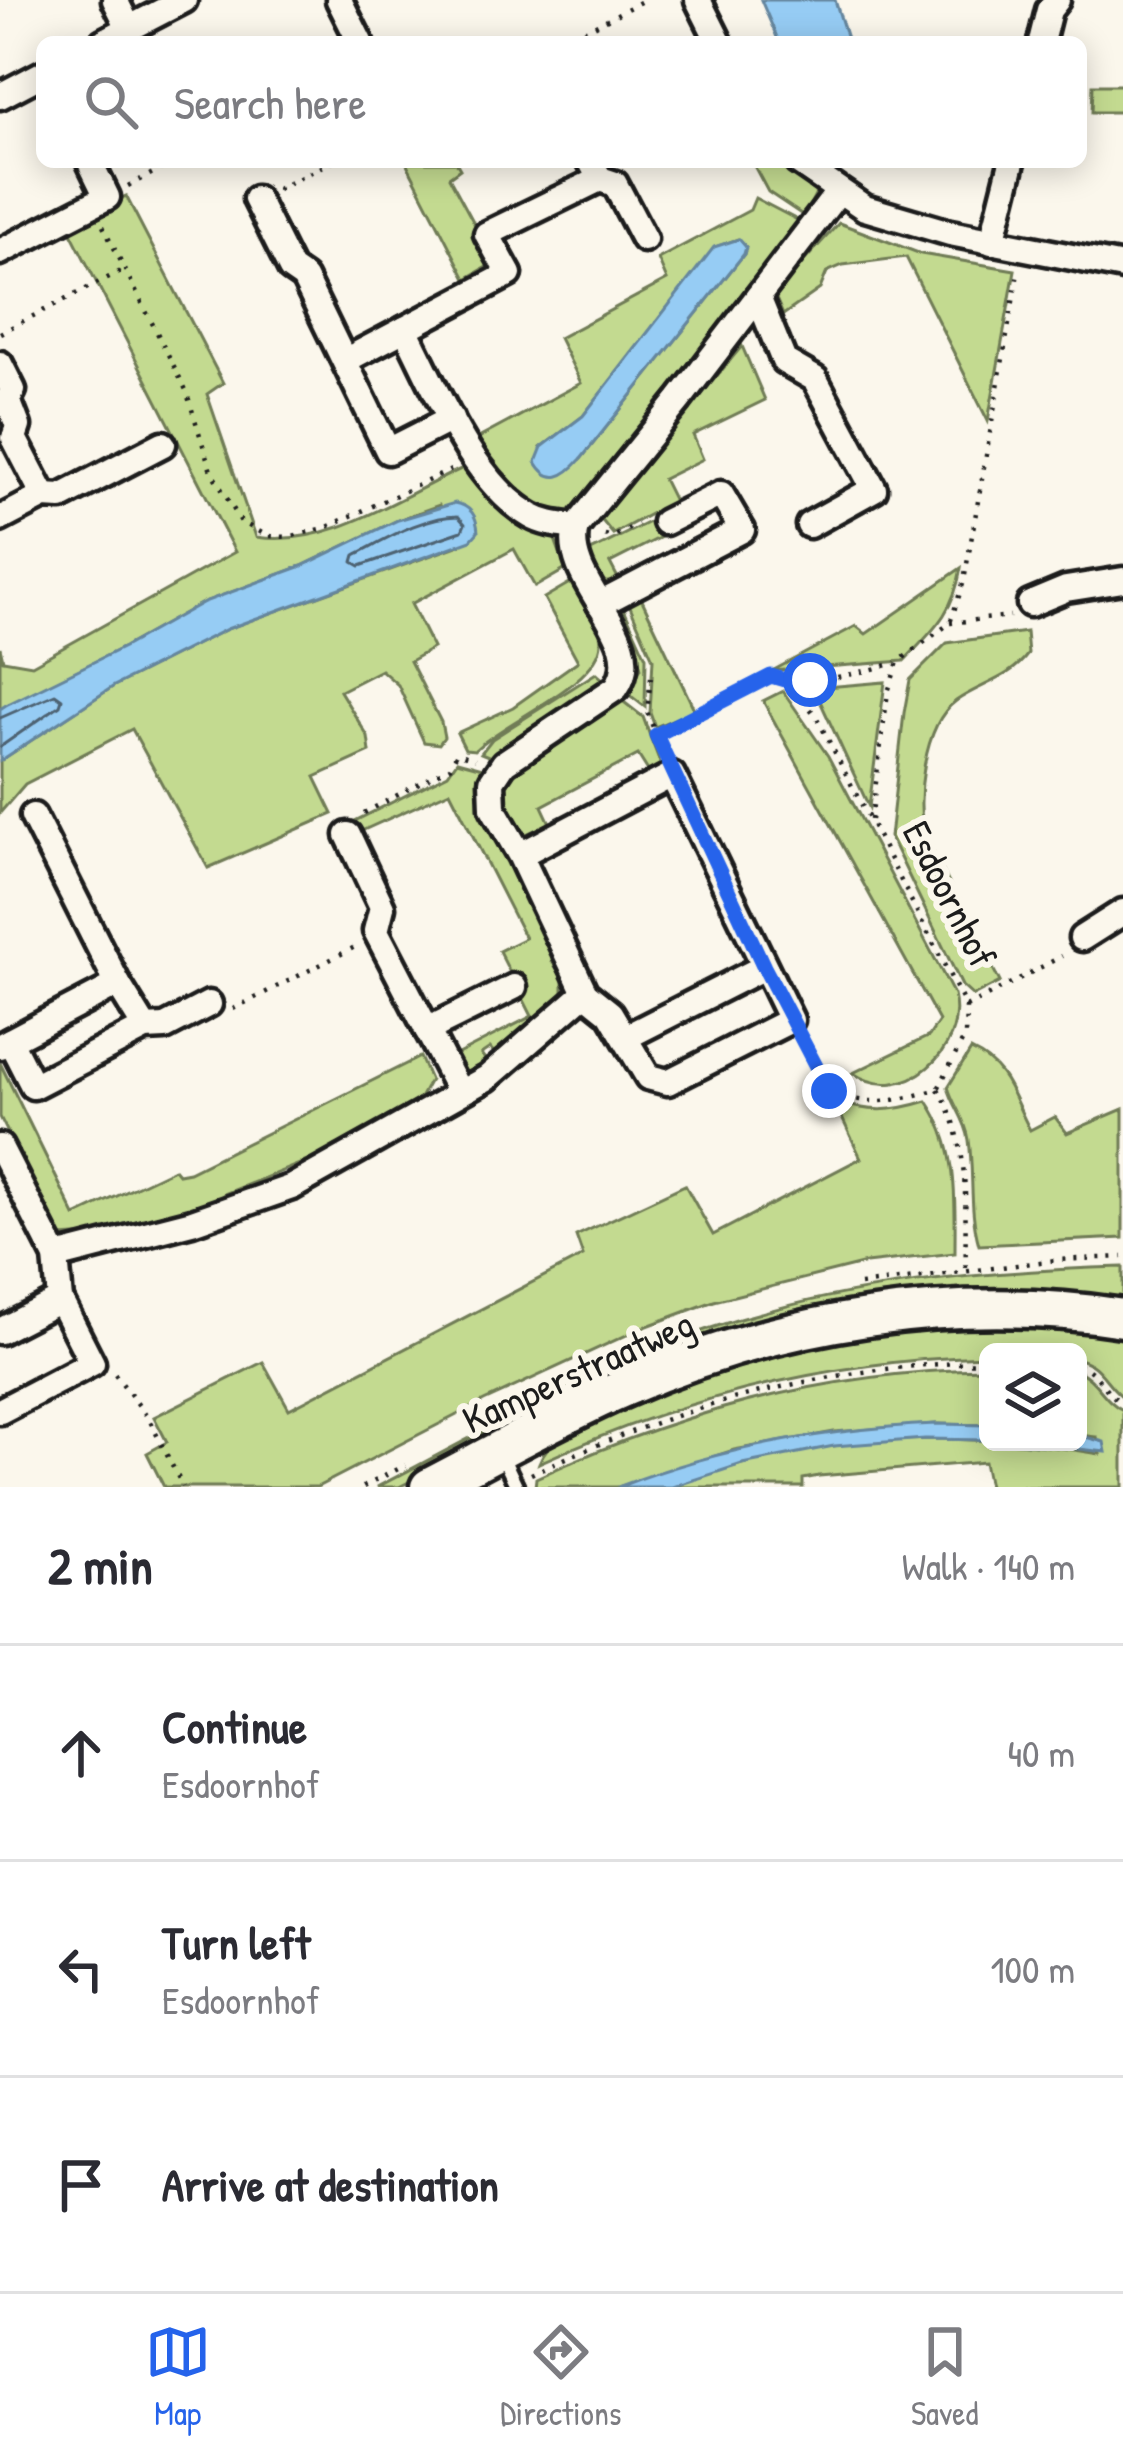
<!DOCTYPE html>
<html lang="en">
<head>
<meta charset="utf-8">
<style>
  :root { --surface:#fff; --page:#f2f2f3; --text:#2b2b33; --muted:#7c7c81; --line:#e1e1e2; --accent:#2563eb }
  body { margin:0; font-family:"Patrick Hand",sans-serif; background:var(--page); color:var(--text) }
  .controls { position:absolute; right:36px; bottom:36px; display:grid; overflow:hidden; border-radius:18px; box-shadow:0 6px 30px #0003 }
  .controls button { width:108px; height:108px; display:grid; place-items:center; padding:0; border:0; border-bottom:3px solid var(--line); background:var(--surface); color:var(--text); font:60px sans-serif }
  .stop { position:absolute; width:36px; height:36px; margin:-27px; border:9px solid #2563eb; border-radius:50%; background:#fff }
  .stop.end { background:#2563eb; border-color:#fff; box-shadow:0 3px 12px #0008 }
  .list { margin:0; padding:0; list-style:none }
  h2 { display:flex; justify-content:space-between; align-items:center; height:156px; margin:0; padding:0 48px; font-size:51px }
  h2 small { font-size:39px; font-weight:400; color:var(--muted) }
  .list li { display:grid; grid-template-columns:78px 1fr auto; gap:36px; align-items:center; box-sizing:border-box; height:216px; padding:0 48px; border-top:3px solid var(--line) }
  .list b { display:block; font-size:45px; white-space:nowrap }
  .list p { margin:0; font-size:39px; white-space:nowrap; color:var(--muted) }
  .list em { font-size:39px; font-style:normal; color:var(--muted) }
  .icon { flex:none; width:66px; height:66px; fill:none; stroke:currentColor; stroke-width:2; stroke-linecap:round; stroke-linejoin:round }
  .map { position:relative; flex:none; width:1123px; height:1487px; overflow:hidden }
  .search { position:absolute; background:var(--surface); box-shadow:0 6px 30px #0003; left:36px; right:36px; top:36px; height:132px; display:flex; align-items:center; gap:30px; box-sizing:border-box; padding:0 42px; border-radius:18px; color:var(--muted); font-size:45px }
  .sheet { height:804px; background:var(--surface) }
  nav { display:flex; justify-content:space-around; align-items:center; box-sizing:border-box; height:168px; border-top:3px solid var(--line); background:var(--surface); font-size:33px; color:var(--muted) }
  nav a { display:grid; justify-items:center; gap:6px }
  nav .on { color:var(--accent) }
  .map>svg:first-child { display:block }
  .green { fill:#c3da90; stroke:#707b56; stroke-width:3; fill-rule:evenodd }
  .water { fill:#96ccf4; stroke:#65869e; stroke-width:3 }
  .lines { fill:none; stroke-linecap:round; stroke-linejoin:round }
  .shore { stroke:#4d6272; stroke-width:3 }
  .service-casing { stroke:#1c1c1c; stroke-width:21 }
  .minor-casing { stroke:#1c1c1c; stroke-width:33 }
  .secondary-casing { stroke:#1c1c1c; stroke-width:45 }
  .path { stroke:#1c1c1c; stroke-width:4.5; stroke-dasharray:3 9; stroke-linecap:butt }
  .service { stroke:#fbf7ec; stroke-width:12 }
  .minor { stroke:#fbf7ec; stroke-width:24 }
  .secondary { stroke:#fbf7ec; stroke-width:36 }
  .route { stroke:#2563eb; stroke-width:15 }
  .labels { text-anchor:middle; stroke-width:12; stroke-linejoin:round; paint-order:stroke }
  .street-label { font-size:39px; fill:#1c1c1c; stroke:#fbf7ec }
</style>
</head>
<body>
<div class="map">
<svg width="1123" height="1487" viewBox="0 0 1123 1487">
  <rect width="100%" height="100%" fill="#fbf7ec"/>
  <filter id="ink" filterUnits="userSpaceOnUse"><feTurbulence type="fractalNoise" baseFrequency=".00833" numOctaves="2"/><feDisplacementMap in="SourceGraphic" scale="24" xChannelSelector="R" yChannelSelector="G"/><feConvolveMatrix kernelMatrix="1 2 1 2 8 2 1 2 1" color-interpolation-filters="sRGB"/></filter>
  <g filter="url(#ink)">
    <g class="green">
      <polygon points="1093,85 1123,85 1123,112 1092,112"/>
      <polygon points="406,162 456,162 460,169 449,177 495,262 466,279"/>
      <polygon points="752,162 778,162 816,193 804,216 768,192"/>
      <path d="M 126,196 L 223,383 L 207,394 L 256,537 C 331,549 404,493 470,465 L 553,534 L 566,569 L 535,587 L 514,549 L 411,604 L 433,648 L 410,661 L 441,722 L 444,737 L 439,744 L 424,742 L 398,685 L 381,670 L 340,691 L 368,737 L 370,752 L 315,777 L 333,814 L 208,868 L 132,729 L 25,784 L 0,813 L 0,761 L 114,686 L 227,629 L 460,545 L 439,505 L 398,520 L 302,566 L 204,602 L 124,647 L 0,709 L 0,647 L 3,660 L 32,665 L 235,552 L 67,225 Z"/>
      <path d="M 755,198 L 803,223 L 572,514 C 529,527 496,470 473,441 L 581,383 L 559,338 L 667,280 L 658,259 L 750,210 ZM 738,239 L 746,247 L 744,254 L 581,459 L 542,447 L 583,416 L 715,247 Z"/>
      <polygon points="839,223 921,254 1015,270 988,421 906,257 843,265 827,272 820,289 783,315 774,294"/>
      <polygon points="742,346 765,400 693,435 703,459 663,479 674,501 613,534 599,517"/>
      <polygon points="657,518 665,535 610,563 620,582 600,582 585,554"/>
      <path d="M 961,568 C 953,614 934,629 904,661 L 772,671 L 856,626 L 866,634 Z"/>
      <path d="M 573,581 C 582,598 600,622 601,641 C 602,683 502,722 475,750 L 465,749 L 457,733 L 513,707 L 578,661 L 544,598 Z"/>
      <polygon points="640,596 695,711 655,727 650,713 653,659 629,604"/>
      <path d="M 621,602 L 646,657 L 645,707 L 627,693 L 641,668 C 636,648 617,619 621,602 Z"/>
      <path d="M 1026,632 L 1028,654 C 1010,679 980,684 956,701 C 923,725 915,802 925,837 L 1000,982 L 973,996 L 962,986 L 890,837 L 904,713 L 910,680 L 947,643 Z"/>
      <polygon points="596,673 605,681 493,758 481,753 492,739"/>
      <polygon points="885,682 869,807 814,688"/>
      <path d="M 783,691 L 828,756 L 954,995 C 967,1049 905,1108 853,1073 L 929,1036 L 939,1021 L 763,701 Z"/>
      <path d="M 620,699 L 643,717 L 662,768 L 650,774 L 638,755 L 542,806 L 550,823 L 526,834 C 516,828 514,821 508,811 C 486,770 548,739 580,727 C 594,721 608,708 620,699 Z"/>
      <polygon points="457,761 486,769 484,816 551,937 552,961 563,979 563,997 497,1056 490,1048 481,1054 488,1063 467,1073 450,1058 532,1016 499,951 525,938 450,791 357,833 353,822 448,774"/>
      <path d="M 971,1050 C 1008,1067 1012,1097 1030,1130 L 1055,1117 L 1067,1133 L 1123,1109 L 1123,1238 L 979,1245 C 969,1210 974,1176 969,1140 C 966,1119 953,1106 948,1087 Z"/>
      <polygon points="420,1057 430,1080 419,1100 310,1160 224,1194 205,1210 122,1233 60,1237 0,1117 0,1063 75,1216 174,1169 178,1174 189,1172"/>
      <path d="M 834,1101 C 869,1113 892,1112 927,1101 C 959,1148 955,1199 955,1253 L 866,1263 L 714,1301 L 642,1328 L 484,1401 L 317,1487 L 164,1487 L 147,1453 L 167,1442 L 154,1417 L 263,1362 L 289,1409 L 583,1256 L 576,1236 L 685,1185 L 713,1235 L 861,1158 Z"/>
      <path d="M 1123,1267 L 1123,1304 L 1053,1297 L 600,1384 L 399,1487 L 377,1487 C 485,1431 592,1369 708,1329 C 841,1284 983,1271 1123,1267 Z"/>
      <path d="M 1036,1325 L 1123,1333 L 1123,1397 C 1105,1384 1101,1364 1078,1359 L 1078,1352 L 988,1352 L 988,1356 C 830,1360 682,1397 539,1463 C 549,1436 579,1428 604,1416 C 703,1368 815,1337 925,1327 C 962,1324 999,1325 1036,1325 Z"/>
      <path d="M 988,1369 L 988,1425 L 936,1424 L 834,1432 L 734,1450 L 618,1487 L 535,1487 L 536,1478 C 680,1411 829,1371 988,1369 Z"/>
      <path d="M 1078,1371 C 1097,1379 1103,1401 1123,1410 L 1123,1487 L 989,1487 L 984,1462 L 819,1476 L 803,1479 L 803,1487 L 672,1487 C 809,1433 958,1429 1100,1454 L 1097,1437 L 1078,1435 Z"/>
    </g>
    <g class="water">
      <polygon points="761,0 835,0 848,42 779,42"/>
      <path d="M 739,239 L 746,247 L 744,254 L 581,459 C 565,477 550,486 536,462 L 542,447 L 583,416 L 714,247 Z"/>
      <path d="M 455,503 C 471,506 477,516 478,532 L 471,540 L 227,629 L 114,686 L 0,761 L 0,709 L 6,705 L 124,647 L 204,602 L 302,566 L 398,520 Z"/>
      <path d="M 936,1424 L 988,1425 L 988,1440 L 925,1439 L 834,1446 L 742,1464 L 672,1487 L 618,1487 C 720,1447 827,1429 936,1424 Z"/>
      <polygon points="1078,1435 1104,1442 1106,1452 1015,1442 1078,1442"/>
    </g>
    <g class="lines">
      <g class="shore">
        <path d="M 458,516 L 465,524 L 462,531 L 360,566 L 353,562 L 355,555 C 386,539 423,516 458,516 Z"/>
        <polyline points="0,718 55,694 62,699 60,705 0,747"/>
      </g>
      <defs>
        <polyline id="service" points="502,1456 517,1487"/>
        <g id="minor">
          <polyline points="115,0 129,28"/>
          <polyline points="339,0 360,42"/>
          <polyline points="698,0 719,42"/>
          <polyline points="103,42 184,0"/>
          <polyline points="1041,42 1049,10 1057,0"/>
          <polyline points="0,96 42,74"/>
          <polyline points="591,162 600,179 615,184 644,239"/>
          <polyline points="798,162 865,208 950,233 1123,267"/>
          <polyline points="256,199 291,269 304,278 388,451 451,419"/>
          <polyline points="992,242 1012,162"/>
          <polyline points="0,252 107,197 90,162"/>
          <polyline points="758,297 784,361 815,379 874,489 809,525"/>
          <path d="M 405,329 C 435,387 472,482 531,516 C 545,524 561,525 576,527"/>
          <polyline points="346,360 509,274 487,234 600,179"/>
          <polyline points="0,364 13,390 8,400 18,426 14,438 44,496"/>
          <polyline points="0,519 44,496 61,497 163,444"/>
          <polyline points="600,604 742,530 721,494 665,522"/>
          <polyline points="1030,604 1066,589 1123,580"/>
          <polyline points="33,816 118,984"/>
          <polyline points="348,835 382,907 376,931 459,1091"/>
          <path d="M 520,855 L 672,775 L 791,1020 L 668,1082 L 648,1077 L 610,1013 L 585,993 L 520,855 L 493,808 L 492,781 L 504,763 L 616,688 C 652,638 560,582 576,527 L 679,400 L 838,192"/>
          <polyline points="1082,938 1123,912"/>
          <polyline points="427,1030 514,987"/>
          <polyline points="626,1037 764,967"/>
          <polyline points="10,1041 33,1086 145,1028 165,1027 209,1004"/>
          <polyline points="0,1046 118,984 145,1028"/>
          <polyline points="0,1147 56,1257 60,1300 92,1363 0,1411"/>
          <polyline points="56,1257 192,1222 292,1187 487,1078 585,993"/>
          <polyline points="0,1331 60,1300"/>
        </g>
        <path id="secondary" d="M 429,1487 C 493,1454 557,1417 624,1388 C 778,1320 956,1292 1123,1318"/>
      </defs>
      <use href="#service" class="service-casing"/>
      <use href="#minor" class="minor-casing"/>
      <use href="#secondary" class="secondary-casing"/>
      <g class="path">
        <polyline points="563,42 644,0"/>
        <polyline points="128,186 174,162"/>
        <polyline points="277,189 332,162"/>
        <polyline points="103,226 186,390 211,471 241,522 268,536 288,537 325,528 453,469"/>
        <polyline points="0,333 123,270"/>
        <polyline points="605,535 613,537 638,524"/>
        <polyline points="950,623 1010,616"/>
        <polyline points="651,677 647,712 656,735"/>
        <path d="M 788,681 L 816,716 L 966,1007 L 965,1036 L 938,1089 C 899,1101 867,1108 829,1091 L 802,1041"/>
        <path d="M 663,753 L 656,735 L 771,675 C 811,688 856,673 896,663"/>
        <polyline points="364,813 450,767 457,753 475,759"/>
        <polyline points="871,820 888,692 898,662 950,623 964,581 1018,273"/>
        <polyline points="966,1007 1062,956"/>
        <polyline points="233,1009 357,946"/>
        <path d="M 938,1089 C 972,1140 964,1210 966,1269"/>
        <polyline points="860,1285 1056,1260 1123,1257"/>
        <path d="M 1078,1365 C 1099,1370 1103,1393 1123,1403"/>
        <polyline points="115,1374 149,1419 183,1487"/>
        <path d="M 531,1474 C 676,1406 827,1365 988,1362"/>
        <polyline points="363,1487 406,1465"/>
      </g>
      <use href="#service" class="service"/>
      <use href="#minor" class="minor"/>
      <use href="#secondary" class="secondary"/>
    </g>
  </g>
  <g class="lines" filter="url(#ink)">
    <polyline class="route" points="810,680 788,681 771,676 656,735 764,967 829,1091"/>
  </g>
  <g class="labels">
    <g class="street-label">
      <text transform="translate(950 894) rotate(63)" y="14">Esdoornhof</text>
      <text transform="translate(578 1371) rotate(-24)" y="14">Kamperstraatweg</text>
    </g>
  </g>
</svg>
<div class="controls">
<button><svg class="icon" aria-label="layers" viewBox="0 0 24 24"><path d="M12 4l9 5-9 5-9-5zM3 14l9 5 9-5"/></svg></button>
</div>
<div class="stop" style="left:810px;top:680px"></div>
<div class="stop end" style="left:829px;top:1091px"></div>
<div class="search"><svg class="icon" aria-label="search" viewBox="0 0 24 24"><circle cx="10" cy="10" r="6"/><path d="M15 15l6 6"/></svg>Search here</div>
</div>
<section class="sheet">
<h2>2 min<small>Walk · 140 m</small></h2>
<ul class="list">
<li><svg class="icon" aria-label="ahead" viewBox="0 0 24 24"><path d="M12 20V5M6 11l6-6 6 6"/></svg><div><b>Continue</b><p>Esdoornhof</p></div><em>40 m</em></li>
<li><svg class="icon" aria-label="left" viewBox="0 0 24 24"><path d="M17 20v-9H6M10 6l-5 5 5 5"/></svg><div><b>Turn left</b><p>Esdoornhof</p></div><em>100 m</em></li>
<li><svg class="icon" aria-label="arrive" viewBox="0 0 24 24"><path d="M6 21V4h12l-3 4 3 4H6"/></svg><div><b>Arrive at destination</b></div></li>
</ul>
</section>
<nav>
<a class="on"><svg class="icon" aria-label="map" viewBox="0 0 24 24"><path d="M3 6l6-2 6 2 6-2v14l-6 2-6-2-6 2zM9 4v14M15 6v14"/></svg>Map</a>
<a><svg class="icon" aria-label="directions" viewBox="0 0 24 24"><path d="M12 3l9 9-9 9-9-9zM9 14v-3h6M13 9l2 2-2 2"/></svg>Directions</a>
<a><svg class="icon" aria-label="saved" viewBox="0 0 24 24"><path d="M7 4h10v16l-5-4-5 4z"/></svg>Saved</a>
</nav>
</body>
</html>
